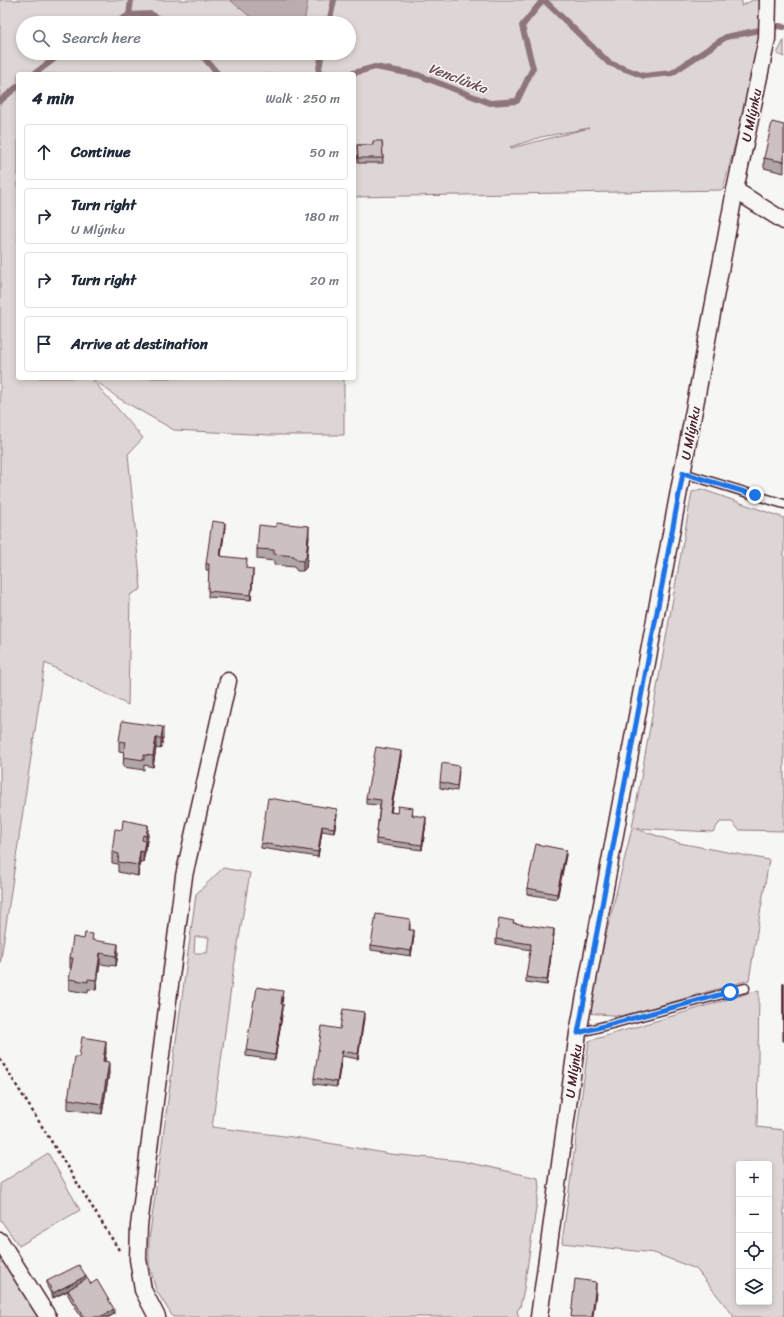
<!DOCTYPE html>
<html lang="en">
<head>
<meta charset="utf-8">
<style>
  :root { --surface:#fff; --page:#f2f2f3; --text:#1f2937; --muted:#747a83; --line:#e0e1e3 }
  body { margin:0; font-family:Sriracha,sans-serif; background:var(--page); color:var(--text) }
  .controls { position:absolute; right:12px; bottom:12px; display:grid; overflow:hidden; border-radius:4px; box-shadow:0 2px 6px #0003 }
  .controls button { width:36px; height:36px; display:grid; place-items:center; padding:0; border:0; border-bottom:1px solid var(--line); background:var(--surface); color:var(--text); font:20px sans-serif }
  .stop { position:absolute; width:12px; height:12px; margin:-9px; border:3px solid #1a73e8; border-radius:50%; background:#fff }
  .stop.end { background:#1a73e8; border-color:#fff; box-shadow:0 1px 4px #0008 }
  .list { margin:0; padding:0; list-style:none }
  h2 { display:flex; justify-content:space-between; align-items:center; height:52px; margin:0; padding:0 16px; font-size:17px }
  h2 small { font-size:13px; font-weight:400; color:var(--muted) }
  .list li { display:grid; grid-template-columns:26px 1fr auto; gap:12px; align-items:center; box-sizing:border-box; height:56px; margin:0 8px 8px; padding:0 8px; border:1px solid var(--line); border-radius:4px }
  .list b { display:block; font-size:15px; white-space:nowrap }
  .list p { margin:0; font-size:13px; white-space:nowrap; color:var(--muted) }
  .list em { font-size:13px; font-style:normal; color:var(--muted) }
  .icon { flex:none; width:22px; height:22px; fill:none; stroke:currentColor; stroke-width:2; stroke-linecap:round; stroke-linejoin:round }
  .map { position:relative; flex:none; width:784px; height:1317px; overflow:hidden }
  .search { position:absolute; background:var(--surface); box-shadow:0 2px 6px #0003; left:16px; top:16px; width:340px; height:44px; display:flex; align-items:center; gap:10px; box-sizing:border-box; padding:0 14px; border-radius:22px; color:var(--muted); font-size:15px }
  .panel { position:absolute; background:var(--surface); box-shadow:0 2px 6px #0003; left:16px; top:72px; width:340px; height:308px; border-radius:4px }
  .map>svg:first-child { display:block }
  .green { fill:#ddd6d5; stroke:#947a80; fill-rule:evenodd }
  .water { fill:#bbadae; stroke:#8e747a }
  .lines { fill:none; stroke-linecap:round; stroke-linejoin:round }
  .stream { stroke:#8e747a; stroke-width:6 }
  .lane-casing { stroke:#4a1f2b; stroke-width:11 }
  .street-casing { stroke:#4a1f2b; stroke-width:19 }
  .path { stroke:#4a1f2b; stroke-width:2.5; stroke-dasharray:3 3; stroke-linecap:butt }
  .lane { stroke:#f6f6f2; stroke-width:8 }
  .street { stroke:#f6f6f2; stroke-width:16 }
  .wall { fill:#afa6a5; stroke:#4a1f2b }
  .shaded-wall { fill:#8f8786; stroke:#4a1f2b }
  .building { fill:#ccc1c0; stroke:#4a1f2b }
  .route { stroke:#1a73e8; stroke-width:5 }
  .labels { text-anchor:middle; stroke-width:3; stroke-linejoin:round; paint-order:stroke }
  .street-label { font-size:13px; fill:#4a1f2b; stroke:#f6f6f2 }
  .water-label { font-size:14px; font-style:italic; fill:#6c4a52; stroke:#f6f6f2 }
</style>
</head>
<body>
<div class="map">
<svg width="784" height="1317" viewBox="0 0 784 1317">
  <rect width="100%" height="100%" fill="#f6f6f2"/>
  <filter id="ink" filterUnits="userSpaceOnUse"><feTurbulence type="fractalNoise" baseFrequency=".025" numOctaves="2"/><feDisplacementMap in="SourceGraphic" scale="8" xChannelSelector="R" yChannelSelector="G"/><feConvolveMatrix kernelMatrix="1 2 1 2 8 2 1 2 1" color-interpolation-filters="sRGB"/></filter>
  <g filter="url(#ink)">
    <g class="green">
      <path d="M 0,0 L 742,0 L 741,6 L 753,0 L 762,0 L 765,29 L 723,190 L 354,197 L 354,74 L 18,74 L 18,378 L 91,378 L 143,438 L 128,454 L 141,589 L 130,595 L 128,705 L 45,663 L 0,965 ZM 23,23 L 349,23 L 349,53 L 23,53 ZM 589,128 L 511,148 L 510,147 L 541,137 Z"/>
      <polygon points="784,40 784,57 777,54"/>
      <polygon points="92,378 344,378 344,435 270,435 174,430 118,398"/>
      <polygon points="701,489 784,518 784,831 739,830 732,822 720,822 713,832 634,828 679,843 769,860 749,980 623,1016 587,1013 632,828 692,492"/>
      <path d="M 223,868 L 250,873 L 233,973 L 212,1127 L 300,1138 L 390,1154 L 461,1161 L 538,1178 L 539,1188 L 524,1289 L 520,1307 L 517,1311 L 519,1317 L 173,1317 L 156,1290 L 149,1264 L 149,1240 L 196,894 ZM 195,937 L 209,937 L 207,953 L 194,953 Z"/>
      <path d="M 759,990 L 757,1127 L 784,1130 L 784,1317 L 733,1317 L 733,1315 L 696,1269 L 654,1253 L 562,1243 L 589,1041 ZM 739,1164 L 769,1164 L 769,1302 L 739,1302 Z"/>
      <polygon points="48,1153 80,1210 19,1246 0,1219 0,1184"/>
      <polygon points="0,1256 3,1261 38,1317 0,1317"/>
    </g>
    <polygon class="water" points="230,0 308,0 304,23 258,23"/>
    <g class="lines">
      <g class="stream">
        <polyline points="544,0 609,63 644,76 672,73 726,37 779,26 784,27"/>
        <polyline points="129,15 131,0"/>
        <polyline points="115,23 129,15 151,14 167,23"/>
        <polyline points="329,23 334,0"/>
        <polyline points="200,53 218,74"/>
        <polyline points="34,74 62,53"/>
        <polyline points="318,74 322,53"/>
        <polyline points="350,74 375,67 418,75 490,103 517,101 533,68 522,26 543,0"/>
        <polyline points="0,101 18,86"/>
      </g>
      <defs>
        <g id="lane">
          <polyline points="683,473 784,504"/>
          <polyline points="578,1033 745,988"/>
        </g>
        <g id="street">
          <polyline points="735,190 784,221"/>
          <polyline points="0,1241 48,1317"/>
          <polyline points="157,1317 143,1290 138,1259 139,1226 184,876 228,681"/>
          <polyline points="539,1317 578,1033 735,190 767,39 768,0"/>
        </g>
      </defs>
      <use href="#lane" class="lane-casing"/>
      <use href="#street" class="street-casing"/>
      <polyline class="path" points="0,1059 119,1250"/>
      <use href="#lane" class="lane"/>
      <use href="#street" class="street"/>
    </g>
    <g class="wall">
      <polygon points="784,125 784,173 764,168 764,158"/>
      <polygon points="382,141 383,163 358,163 357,145 373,145"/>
      <polygon points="225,528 221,556 246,569 253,575 251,600 208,597 209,570 206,570 206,564"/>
      <polygon points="309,537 306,568 303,571 297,571 294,567 274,565 274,561 257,559 257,549"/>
      <polygon points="163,737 161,749 156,748 153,767 144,765 144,770 123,767 124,752 119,751 119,741"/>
      <polygon points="401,756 391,812 397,813 413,813 413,815 426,823 422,850 376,844 376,839 380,805 366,804 366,798"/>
      <polygon points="459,771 457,791 440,788 440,782"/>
      <polygon points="337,815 334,833 322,831 318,857 261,848 261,843"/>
      <polygon points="122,830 148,835 146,846 145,846 145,852 143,862 140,862 138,876 118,872 118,864 112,863 112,852"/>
      <polygon points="566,855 557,899 527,894 527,888"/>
      <polygon points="514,923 554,934 547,985 526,982 526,977 531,950 496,944 496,939"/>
      <polygon points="410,924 410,930 414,936 411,956 371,950 371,945"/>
      <polygon points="93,940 118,954 116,966 100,964 96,990 88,989 88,993 69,990 69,979 71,969 70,968 70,958"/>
      <rect x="783" y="983" width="1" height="58"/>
      <polygon points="283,997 282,1004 283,1009 275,1060 246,1056 246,1050"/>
      <polygon points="364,1018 358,1059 342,1056 337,1087 314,1084 314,1078 340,1029"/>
      <polygon points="106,1052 105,1061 109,1073 102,1114 68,1109 68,1099 79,1057"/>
      <polygon points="86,1279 91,1284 114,1314 109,1317 81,1317 68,1295 68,1291 53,1298 47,1286 47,1281"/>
    </g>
    <g class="shaded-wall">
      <polygon points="225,523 225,528 220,561 220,556"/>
      <polygon points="309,526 309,537 306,568 303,571 303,561"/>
      <polygon points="253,569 253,575 251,600 251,595"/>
      <polygon points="163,727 163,737 161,749 161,738"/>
      <polygon points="156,738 156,748 153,767 153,756"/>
      <polygon points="401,751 401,756 390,817 390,812"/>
      <polygon points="337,809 337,815 334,833 334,828"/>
      <polygon points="426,817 426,823 422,850 422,845"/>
      <polygon points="148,825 148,835 146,846 146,836"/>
      <polygon points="322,826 322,831 318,857 318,852"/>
      <polygon points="145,841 145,852 143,862 143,852"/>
      <polygon points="566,850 566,855 557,899 557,894"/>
      <polygon points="140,851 140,862 138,876 138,865"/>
      <polygon points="554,929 554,934 547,985 547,980"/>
      <polygon points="414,930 414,936 411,956 411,951"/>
      <polygon points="118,944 118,954 116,966 116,956"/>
      <polygon points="100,953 100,964 96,990 96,980"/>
      <polygon points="283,1004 283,1009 275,1060 275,1055"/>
      <polygon points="364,1012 364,1018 358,1059 358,1054"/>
      <polygon points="106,1041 106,1052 103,1072 103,1061"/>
      <polygon points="342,1051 342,1056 337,1087 337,1082"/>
      <polygon points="109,1062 109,1073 102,1114 102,1104"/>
      <polygon points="86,1276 86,1281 53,1298 53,1293"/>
      <polygon points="596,1282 596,1293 593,1317 592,1317"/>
      <polygon points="114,1309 114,1314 109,1317 100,1317"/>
    </g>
    <g class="building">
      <polygon points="772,122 784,125 784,162 764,158"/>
      <polygon points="373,141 382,141 383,158 358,158 357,145 373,145"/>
      <polygon points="212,521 225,523 220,556 247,559 246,568 253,569 251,595 208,591 209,564 206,564"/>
      <polygon points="276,523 309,526 306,557 303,561 297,560 294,556 274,554 274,550 257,549 259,525 276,527"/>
      <polygon points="122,721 163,727 161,738 156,738 153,756 144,755 144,760 123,757 126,742 119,741"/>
      <polygon points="376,747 401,751 390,812 397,813 398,806 413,808 412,815 426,817 422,845 376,839 381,800 366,798"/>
      <polygon points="442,763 459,766 457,786 440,782"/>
      <polygon points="268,798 337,809 334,828 322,826 318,852 261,843"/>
      <polygon points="123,820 148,825 146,836 143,835 142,840 145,841 143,852 140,851 138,865 118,862 119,854 112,852 115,829 122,830"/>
      <polygon points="536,844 566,850 557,894 527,888"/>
      <polygon points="376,914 410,919 409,930 414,930 411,951 371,945"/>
      <polygon points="499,918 514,921 513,923 554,929 547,980 526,977 531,944 496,939"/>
      <polygon points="85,933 93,934 92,940 118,944 116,956 100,953 96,980 88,979 88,982 69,979 73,958 70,958 73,937 84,939"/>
      <rect x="783" y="983" width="1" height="47"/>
      <polygon points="257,987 283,991 281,1004 283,1004 275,1055 246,1050 254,1000 255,1000"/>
      <polygon points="343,1009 364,1012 358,1054 342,1051 337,1082 314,1078 322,1026 340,1029"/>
      <polygon points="82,1037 106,1041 103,1061 109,1062 102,1104 68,1099 75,1057 79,1057"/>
      <polygon points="79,1265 86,1276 53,1293 47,1281"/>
      <polygon points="87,1278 91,1284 97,1280 114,1309 100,1317 84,1317 68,1290"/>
      <polygon points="575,1279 596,1282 592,1317 571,1317"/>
    </g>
  </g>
  <g class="lines" filter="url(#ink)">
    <polyline class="route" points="730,992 578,1033 683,473 755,495"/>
  </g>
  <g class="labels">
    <g class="street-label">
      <text transform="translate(751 115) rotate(-78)" y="5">U Mlýnku</text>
      <text transform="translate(690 433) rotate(-79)" y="5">U Mlýnku</text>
      <text transform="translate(573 1071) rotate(-82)" y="5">U Mlýnku</text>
    </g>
    <g class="water-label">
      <text transform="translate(458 78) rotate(21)" y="5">Venclůvka</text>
    </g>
  </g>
</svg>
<div class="controls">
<button>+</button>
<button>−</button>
<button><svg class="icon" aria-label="locate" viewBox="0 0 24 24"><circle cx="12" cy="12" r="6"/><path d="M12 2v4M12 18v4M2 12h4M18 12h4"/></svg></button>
<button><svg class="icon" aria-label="layers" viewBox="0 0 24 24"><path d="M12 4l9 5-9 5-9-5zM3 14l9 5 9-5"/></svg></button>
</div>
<div class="stop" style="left:730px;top:992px"></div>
<div class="stop end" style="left:755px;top:495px"></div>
<div class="search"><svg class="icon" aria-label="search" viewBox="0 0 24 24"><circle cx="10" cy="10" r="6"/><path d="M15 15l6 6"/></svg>Search here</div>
<section class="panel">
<h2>4 min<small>Walk · 250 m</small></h2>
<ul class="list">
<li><svg class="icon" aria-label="ahead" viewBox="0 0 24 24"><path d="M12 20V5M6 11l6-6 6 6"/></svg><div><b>Continue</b></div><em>50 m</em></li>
<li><svg class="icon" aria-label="right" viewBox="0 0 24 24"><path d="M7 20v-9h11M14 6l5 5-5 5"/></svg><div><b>Turn right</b><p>U Mlýnku</p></div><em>180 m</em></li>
<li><svg class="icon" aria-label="right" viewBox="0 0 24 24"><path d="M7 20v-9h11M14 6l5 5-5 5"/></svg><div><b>Turn right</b></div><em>20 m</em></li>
<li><svg class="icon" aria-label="arrive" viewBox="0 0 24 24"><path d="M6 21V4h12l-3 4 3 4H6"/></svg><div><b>Arrive at destination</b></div></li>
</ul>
</section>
</div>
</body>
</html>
